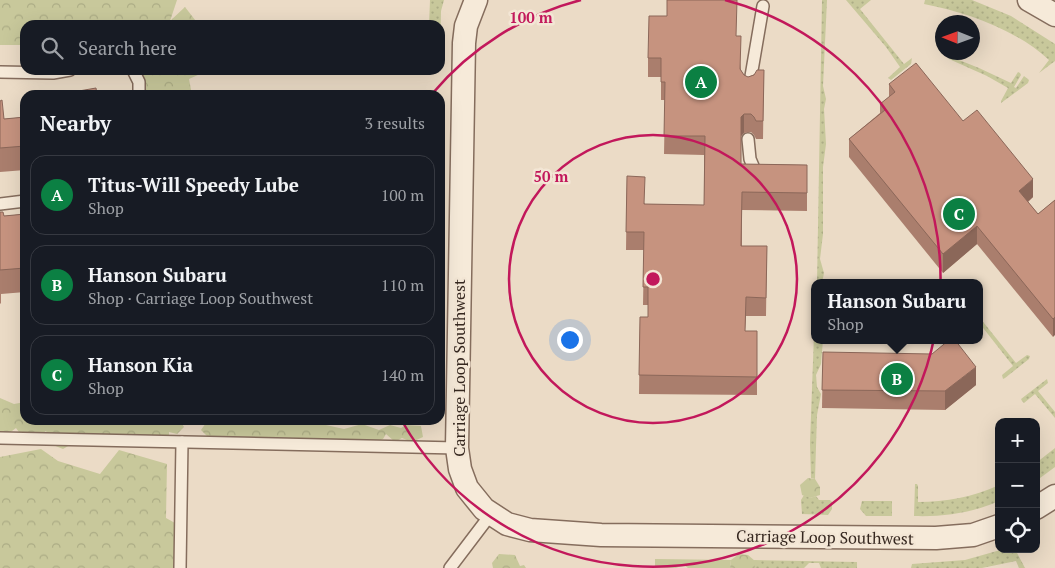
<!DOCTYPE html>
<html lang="en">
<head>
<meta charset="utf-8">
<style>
  :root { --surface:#171b24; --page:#242831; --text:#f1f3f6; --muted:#9ea1a6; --line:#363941; --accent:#0b8043 }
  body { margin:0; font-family:"PT Serif",serif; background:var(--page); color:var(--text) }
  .controls { position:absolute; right:15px; bottom:15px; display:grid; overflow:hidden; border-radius:10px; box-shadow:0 5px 20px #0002 }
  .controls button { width:45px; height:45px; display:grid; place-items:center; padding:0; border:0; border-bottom:1px solid var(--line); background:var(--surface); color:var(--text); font:25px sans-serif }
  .compass { position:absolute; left:935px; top:15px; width:45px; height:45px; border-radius:50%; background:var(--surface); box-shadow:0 5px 20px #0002; rotate:271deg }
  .you { position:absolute; left:569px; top:339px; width:18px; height:18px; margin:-12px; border:4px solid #fff; border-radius:50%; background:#1a73e8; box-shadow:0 0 0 8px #1a73e833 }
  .badge { display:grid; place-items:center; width:32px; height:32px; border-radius:50%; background:var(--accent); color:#fff; font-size:16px; font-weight:700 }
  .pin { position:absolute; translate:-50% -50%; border:2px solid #fff; box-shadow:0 1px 5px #0006 }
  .popup { position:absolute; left:811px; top:279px; width:172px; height:65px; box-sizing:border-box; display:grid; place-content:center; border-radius:10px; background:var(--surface); filter:drop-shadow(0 1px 4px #0005); font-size:16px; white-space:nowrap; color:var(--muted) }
  .popup b { font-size:19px; color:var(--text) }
  .popup::after { content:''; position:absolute; left:50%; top:100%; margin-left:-10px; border:10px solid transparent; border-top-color:var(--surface) }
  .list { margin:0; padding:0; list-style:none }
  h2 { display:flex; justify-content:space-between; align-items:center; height:65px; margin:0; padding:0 20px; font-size:21px }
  h2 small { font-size:16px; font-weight:400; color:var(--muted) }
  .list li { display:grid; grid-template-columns:32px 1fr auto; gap:15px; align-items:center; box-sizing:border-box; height:80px; margin:0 10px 10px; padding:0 10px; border:1px solid var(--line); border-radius:15px }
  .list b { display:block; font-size:19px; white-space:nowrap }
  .list p { margin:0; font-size:16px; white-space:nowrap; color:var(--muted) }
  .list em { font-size:16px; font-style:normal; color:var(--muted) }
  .icon { flex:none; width:28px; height:28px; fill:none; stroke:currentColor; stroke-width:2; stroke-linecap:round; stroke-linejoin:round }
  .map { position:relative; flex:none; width:1055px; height:568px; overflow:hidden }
  .search { position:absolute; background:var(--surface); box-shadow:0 5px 20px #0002; left:20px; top:20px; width:425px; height:55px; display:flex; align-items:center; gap:12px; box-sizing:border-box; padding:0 18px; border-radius:15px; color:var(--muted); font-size:19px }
  .panel { position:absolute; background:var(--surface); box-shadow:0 5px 20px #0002; left:20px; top:90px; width:425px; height:335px; border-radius:15px }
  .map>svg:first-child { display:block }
  .grass { fill:#c8c89b }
  .forest { fill:url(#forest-crowns) }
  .park { fill:url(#park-dots) }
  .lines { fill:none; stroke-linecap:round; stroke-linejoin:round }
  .lane-casing { stroke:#856d5d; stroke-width:14 }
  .street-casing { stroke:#856d5d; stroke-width:25 }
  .lane { stroke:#f6ead9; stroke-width:11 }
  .street { stroke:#f6ead9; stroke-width:22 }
  .wall { fill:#aa7e6d }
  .shaded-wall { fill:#8b6759 }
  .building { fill:#c6937f; stroke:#8b6759 }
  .ring { fill:none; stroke:#c2185b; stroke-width:2.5 }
  .labels { text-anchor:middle; stroke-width:5; stroke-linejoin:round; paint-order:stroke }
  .street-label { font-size:16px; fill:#362820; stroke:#f3e6d5 }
  .centre { fill:#c2185b; stroke:#f3e6d5; stroke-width:2.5 }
  .ring-label { font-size:15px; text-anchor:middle; font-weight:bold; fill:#c2185b; stroke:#f3e6d5; stroke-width:5; stroke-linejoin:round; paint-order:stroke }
</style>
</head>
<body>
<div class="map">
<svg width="1055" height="568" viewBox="0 0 1055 568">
  <defs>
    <pattern id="forest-crowns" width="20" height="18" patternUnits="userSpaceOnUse" patternTransform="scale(1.25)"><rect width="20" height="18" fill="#c8c89b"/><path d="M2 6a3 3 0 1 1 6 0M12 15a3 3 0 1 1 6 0" fill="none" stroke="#acac85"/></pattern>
    <pattern id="park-dots" width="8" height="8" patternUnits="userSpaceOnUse" patternTransform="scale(1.25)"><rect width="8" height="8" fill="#c8c89b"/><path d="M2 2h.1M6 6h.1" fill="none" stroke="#acac85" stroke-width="1.8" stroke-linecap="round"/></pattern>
  </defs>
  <rect width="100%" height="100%" fill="#ebdbc6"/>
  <polygon class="grass" points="655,559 731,560 730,568 688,568 684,565 676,568 655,568"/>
  <g class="forest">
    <polygon points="0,0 177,0 170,21 185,7 199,25 25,25 25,45 0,45"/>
    <polygon points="138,70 209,70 189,79 192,95 149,95 147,92 135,84"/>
    <polygon points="0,398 14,404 25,402 25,420 180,420 184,427 177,434 169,432 169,437 92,446 77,441 63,449 53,445 46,431 31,441 21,435 16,428 8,434 0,434"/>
    <polygon points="208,420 225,422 230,425 246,420 258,425 277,420 305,425 326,425 344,429 362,424 379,430 390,425 401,428 406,425 421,426 423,437 412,442 402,438 395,442 386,434 383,439 370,444 264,437 256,441 211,440 201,430"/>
    <polygon points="41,449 58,461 100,474 119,450 167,464 166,518 175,523 175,554 182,568 0,568 0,457"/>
    <polygon points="808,478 815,479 820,487 820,495 810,498 802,495 800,485"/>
    <polygon points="499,554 515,555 520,566 524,565 526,568 493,568 492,563"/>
    <polygon points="739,554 748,555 755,561 755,568 730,568 731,560"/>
  </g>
  <g class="park">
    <polygon points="430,0 444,0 441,11 440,58 440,63 440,25 429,25"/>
    <polygon points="822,0 827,0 823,86 826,99 824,109 826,144 823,167 823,234 820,259 824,273 822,283 817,283"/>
    <polygon points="846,0 871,0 860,9 904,64 912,58 911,64 891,80 888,78 900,67 886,47"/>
    <path d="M 925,0 L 972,0 L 1011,16 L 1055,44 L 1055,61 L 1039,73 L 1049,60 C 1017,30 966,12 924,4 Z"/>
    <polygon points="949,56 979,68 1011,83 1018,72 1020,73 1021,75 1014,87 1016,88 1024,76 1029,80 1028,83 1001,103 1001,101 1008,88 987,76 949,59"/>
    <polygon points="980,318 1016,363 1027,355 1030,356 1029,359 1005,378 1003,379 1002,375 1013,366 980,324"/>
    <polygon points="814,334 814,340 823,340 821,364 816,375 817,387 821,394 817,415 815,479 811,478 810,443"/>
    <polygon points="1047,379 1048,383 1038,391 1055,412 1055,418 1035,394 1024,403 1022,401 1021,399"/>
    <polygon points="1055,448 1055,467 1036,481 1036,463"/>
    <path d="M 915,484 L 917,484 L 918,486 L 918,502 C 946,502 973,497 999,485 L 999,501 C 972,513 943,517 914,516 Z"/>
    <polygon points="804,495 810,498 816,496 819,500 830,500 832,502 832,509 828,515 802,514 801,500"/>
    <polygon points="862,501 892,501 892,516 866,516 860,509"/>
    <polygon points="1004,549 1015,549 1025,568 1019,568 1016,561 982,568 911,568 912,564 965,560"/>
    <polygon points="754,560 857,562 857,568 821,568 819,563 809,563 804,568 755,568"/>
  </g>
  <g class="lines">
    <defs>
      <g id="lane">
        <polyline points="133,70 139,82 139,95"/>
        <polyline points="0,72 53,73 70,70"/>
        <polyline points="749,88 763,6"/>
        <polyline points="748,139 750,159 753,166"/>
        <polyline points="0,204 25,201"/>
        <polyline points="0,438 457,448"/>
        <polyline points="180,568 182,442"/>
        <polyline points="450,568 491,514"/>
      </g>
      <g id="street">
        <polyline points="476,0 466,26 464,43 457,448 460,469 467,488 484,509 507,524 530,530 601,535 936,538 973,535 999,526"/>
        <polyline points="1029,0 1055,15"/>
        <polyline points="1036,508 1055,496"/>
      </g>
    </defs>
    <use href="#lane" class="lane-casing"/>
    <use href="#street" class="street-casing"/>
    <use href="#lane" class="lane"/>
    <use href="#street" class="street"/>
  </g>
  <g class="wall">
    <polygon points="737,36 741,70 744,75 748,77 764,70 763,139 756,139 754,135 751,132 744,133 741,136 741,164 807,165 807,211 742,210 742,246 767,246 766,316 746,316 745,331 757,331 757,395 639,394 640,317 648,317 648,305 643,305 644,250 626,250 627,176 645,204 704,205 704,155 664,154 665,100 661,100 661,77 648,77 648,58"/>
    <polygon points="889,84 963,121 1033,197 1028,202 1038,214 1055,200 1053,337 977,244 943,273 849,157 849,139 880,113 880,104 889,97"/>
    <polygon points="0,101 4,119 25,117 25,170 0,172"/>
    <polygon points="0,212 4,216 25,214 25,292 1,294 1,303 0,304"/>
    <polygon points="823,352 976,385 945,410 822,408"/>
  </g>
  <g class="shaded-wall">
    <polygon points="744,114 744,133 741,136 741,117"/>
    <polygon points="1033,179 1033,197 1019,209 1019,191"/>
    <polygon points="977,226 977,244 943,273 943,254"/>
    <polygon points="1055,317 1055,335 1053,337 1053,319"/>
    <polygon points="976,367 976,385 945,410 945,391"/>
  </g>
  <g class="building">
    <polygon points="667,0 737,0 736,36 741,36 740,69 744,75 748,77 754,75 757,70 764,70 763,121 756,121 754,117 751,114 744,114 741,117 741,164 807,165 807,193 742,192 741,246 767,246 766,298 746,297 745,331 757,331 757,377 639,375 640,317 648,317 648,287 643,287 644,232 626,232 627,176 645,177 644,204 704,205 705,136 664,136 665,82 661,82 661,58 648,58 649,16 667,16"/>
    <polygon points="916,63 963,121 977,110 1033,179 1019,191 1038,214 1055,200 1055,317 1053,319 977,226 943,254 849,139 885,110 880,104 895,92 889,84"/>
    <polygon points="96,88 97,95 56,95"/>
    <polygon points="2,100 4,119 25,117 25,146 0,148 0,101"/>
    <polygon points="0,212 3,212 4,216 25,214 25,268 0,270"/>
    <polygon points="949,340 955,340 976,367 945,391 822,390 823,352 932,354"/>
  </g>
  <g class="ring">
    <circle cx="653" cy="279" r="144"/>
    <path d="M432 94A288 288 0 0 1 581 0M725 0A288 288 0 1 1 402 421"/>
  </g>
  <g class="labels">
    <g class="street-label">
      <text transform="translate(459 368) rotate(-90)" y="6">Carriage Loop Southwest</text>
      <text transform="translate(825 537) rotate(1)" y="6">Carriage Loop Southwest</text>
    </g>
  </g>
  <circle cx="653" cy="279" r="8" class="centre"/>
  <g class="ring-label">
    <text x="531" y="23">100 m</text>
    <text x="551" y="182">50 m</text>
  </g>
</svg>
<div class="controls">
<button>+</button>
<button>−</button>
<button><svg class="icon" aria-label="locate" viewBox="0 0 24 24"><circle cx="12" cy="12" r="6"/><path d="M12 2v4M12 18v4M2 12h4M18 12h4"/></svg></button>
</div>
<svg class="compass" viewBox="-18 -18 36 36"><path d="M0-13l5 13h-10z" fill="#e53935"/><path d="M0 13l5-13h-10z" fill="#9ea1a6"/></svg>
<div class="you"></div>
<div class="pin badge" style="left:701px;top:82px">A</div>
<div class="pin badge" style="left:897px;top:379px">B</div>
<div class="popup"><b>Hanson Subaru</b>Shop</div>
<div class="pin badge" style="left:959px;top:214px">C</div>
<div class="search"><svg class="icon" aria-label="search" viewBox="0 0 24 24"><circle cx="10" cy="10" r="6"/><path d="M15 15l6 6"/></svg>Search here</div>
<section class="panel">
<h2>Nearby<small>3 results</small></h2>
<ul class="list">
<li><span class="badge">A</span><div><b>Titus-Will Speedy Lube</b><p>Shop</p></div><em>100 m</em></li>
<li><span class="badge">B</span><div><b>Hanson Subaru</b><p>Shop · Carriage Loop Southwest</p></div><em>110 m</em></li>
<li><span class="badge">C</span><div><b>Hanson Kia</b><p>Shop</p></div><em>140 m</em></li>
</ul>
</section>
</div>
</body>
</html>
